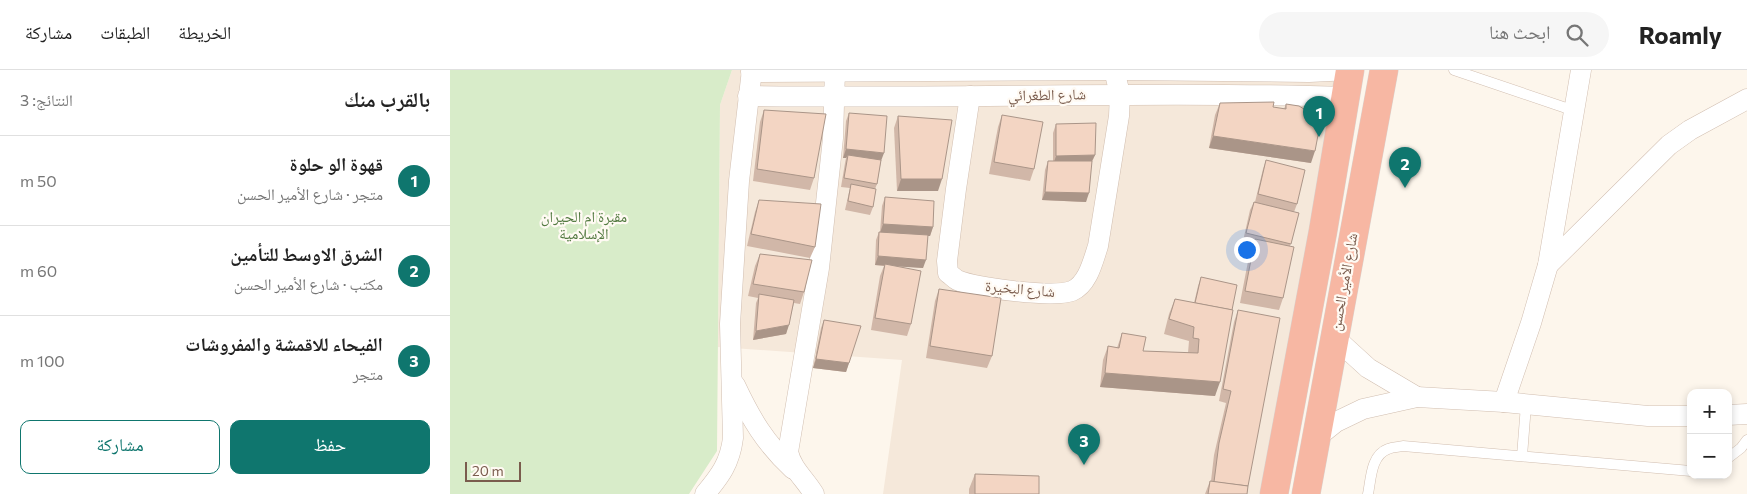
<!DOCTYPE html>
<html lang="ar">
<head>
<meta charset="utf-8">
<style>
  :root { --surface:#fff; --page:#f6f6f6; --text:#222; --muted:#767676; --line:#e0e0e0; --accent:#0f766e }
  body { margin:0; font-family:Commissioner,"Noto Naskh Arabic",sans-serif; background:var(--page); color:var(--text); direction:rtl }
  .controls { position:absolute; right:15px; bottom:15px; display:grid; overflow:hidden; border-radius:10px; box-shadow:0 2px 8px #0003 }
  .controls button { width:45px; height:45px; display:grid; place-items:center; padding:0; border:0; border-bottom:1px solid var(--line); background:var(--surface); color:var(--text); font:25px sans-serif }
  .scale { position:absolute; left:15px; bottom:12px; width:56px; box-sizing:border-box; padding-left:5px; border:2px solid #7a5c4d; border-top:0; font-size:14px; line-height:18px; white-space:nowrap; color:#7a5c4d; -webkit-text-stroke:4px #fffaf3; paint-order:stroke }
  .you { position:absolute; left:796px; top:179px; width:18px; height:18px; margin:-12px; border:4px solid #fff; border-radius:50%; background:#1a73e8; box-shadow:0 0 0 8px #1a73e833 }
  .badge { display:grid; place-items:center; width:32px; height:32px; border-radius:50%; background:var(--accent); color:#fff; font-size:16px; font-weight:700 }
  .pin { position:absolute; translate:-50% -41px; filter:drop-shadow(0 1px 2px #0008) }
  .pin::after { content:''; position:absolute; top:26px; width:18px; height:15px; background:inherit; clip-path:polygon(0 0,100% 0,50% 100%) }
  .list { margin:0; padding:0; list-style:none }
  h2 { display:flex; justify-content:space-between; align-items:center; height:65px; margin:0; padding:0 20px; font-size:21px }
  h2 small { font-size:16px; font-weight:400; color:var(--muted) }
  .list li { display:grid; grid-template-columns:32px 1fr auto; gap:15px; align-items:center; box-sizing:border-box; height:90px; padding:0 20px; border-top:1px solid var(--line) }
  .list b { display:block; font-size:19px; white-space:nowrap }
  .list p { margin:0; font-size:16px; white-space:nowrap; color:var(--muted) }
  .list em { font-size:16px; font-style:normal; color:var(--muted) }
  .actions { display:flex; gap:10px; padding:15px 20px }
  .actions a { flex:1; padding:11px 0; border:1px solid var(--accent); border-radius:10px; text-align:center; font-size:18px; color:var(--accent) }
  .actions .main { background:var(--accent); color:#fff }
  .icon { flex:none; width:28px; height:28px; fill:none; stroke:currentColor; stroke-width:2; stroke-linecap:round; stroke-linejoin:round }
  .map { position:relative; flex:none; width:1297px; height:424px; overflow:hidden; direction:ltr }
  header { display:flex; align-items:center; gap:30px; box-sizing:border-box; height:70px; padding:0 25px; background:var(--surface); border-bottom:1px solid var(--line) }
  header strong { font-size:24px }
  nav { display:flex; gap:28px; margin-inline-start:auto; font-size:18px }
  .search { width:350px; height:45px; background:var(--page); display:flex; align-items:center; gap:12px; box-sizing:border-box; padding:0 18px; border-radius:28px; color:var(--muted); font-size:19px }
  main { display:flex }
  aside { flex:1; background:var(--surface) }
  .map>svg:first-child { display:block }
  .residential { fill:#f5e8da }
  .green { fill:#d8ecc9 }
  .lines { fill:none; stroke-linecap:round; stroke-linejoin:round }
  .lane-casing { stroke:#d1beb0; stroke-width:11 }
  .street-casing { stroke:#d1beb0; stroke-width:21 }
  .highway-casing { stroke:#dad1cd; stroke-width:29 }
  .lane { stroke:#fff; stroke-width:10 }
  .street { stroke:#fff; stroke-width:20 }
  .highway { stroke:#f7b7a3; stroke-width:28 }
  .wall { fill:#d1b7a8 }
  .shaded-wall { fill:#aa9588 }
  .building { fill:#f3d5c3; stroke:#aa9588 }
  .labels { text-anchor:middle; stroke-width:4.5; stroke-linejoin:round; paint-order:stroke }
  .street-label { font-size:15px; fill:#7a5c4d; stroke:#fffaf3 }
  .park-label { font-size:15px; fill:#537a41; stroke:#fffaf3 }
</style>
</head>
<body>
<header>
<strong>Roamly</strong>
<div class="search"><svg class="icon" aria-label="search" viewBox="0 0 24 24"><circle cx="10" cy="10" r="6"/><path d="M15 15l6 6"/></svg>ابحث هنا</div>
<nav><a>الخريطة</a><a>الطبقات</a><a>مشاركة</a></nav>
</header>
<main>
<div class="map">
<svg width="1297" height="424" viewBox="0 0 1297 424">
  <rect width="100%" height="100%" fill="#fdf6ec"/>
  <polygon class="residential" points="282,0 892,0 814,424 433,424 452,290 268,277 270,35"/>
  <polygon class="green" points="0,0 282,0 270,35 267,381 239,424 0,424"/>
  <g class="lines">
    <defs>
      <g id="lane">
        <polyline points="1004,0 1125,41"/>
        <polyline points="1072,386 1076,335"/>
        <polyline points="1278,388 1291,378 1297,370"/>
        <path d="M 918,424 C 921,409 921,385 938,379 C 943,377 949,377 953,376 L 1241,401"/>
      </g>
      <g id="street">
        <polyline points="669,0 859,2 900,0"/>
        <polyline points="301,2 660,0"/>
        <path d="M 298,26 C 498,29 697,21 896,27"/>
        <path d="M 520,26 L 506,119 L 497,191 L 498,203 C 501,205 504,208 507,210 C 526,218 603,228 622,221 C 638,214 643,191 648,176 L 669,46 L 670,24 L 664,0"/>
        <polyline points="1098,195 1219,75 1240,60 1297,29"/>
        <polyline points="884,267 918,298 967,327"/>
        <path d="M 285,315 C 301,349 315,373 343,399"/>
        <polyline points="1054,332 1081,253 1098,195 1131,0"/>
        <polyline points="1278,345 1297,344"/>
        <polyline points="866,368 886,352 913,339 967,327 1054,332 1198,346 1241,346"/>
        <path d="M 255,424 C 270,406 280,393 283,368 L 280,254 L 289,111 L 302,0"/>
        <path d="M 364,424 C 355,409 342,399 338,382 L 369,198 L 383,68 L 385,0"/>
      </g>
      <g id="highway">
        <polyline points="824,424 873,161 900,0"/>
        <polyline points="856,424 934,0"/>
      </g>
    </defs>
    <use href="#lane" class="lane-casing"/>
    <use href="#street" class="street-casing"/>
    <use href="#highway" class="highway-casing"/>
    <use href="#lane" class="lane"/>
    <use href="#street" class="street"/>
    <use href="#highway" class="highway"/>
  </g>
  <g class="wall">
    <polygon points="770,33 834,39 836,34 861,93 759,78 765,45"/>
    <polygon points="314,40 364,108 360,120 303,111 310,52"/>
    <polygon points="399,43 431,91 427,114 425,119 423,137 420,145 395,140 400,118 391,117 395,93 396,88 393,88 396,51"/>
    <polygon points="552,45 584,99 580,111 539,104 548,57"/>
    <polygon points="448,46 488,121 447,121 444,58"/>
    <polygon points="606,54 645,85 642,92 636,132 592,130 595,100 598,91 603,91 603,63"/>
    <polygon points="816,90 847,134 844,142 849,143 840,176 833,228 829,240 790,233 800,181 803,174 793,171 800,140 804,132 805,132 813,99"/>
    <polygon points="435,127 483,157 480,166 478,166 473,198 447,196 461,254 457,266 421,260 430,206 434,196 425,195 426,170 429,162 430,162 432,136"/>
    <polygon points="309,130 365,177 360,188 297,176 305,142"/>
    <polygon points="310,184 354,222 350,234 344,233 336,264 303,270 306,233 308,228 298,226 305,196"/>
    <polygon points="751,207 782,240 765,326 650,317 653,290 658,276 667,278 672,263 693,281 738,283 739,271 714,264 719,244 725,229 744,233 748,216"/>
    <polygon points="489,219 542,286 537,298 476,288 485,231"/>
    <polygon points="788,240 798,416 797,424 755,424 760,411 761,411 764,385 776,333 769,331 784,252"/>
    <polygon points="374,250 399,293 396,302 363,298 371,258"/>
    <polygon points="525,404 589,424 519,424 519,419"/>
  </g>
  <g class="shaded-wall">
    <polygon points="763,66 865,81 861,93 759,78"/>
    <polygon points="396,79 434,83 431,91 398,85 396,88 393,88"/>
    <polygon points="645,85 641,93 603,95 606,86"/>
    <polygon points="451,109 492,109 488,121 447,121"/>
    <polygon points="595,122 639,123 636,132 592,130"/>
    <polygon points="433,154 483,157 480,166 430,163"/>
    <polygon points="428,186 476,190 473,198 425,195"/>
    <polygon points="339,255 336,264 303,270 306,261"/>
    <polygon points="366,289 399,293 396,302 363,298"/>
    <polygon points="655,303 770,312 765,326 650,317"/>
  </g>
  <g class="building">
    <polygon points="824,32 823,37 836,39 836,34 849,36 859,42 866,50 869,60 865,81 763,66 770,33"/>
    <polygon points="314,40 376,44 364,108 307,99"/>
    <polygon points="399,43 437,46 434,83 396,79"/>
    <polygon points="552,45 593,52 584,99 544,92"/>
    <polygon points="448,46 502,50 492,109 451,109"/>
    <polygon points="646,53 645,85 606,86 606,54"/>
    <polygon points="398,85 431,90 427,114 394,108"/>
    <polygon points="816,90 855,100 847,134 808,124"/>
    <polygon points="598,91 642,91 639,123 595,122"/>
    <polygon points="401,114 426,119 423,137 398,131"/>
    <polygon points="435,127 484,131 483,157 433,154"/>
    <polygon points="309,130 371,134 365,177 301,164"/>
    <polygon points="804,132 849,143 841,174 796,163"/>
    <polygon points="429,162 478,165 476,190 428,186"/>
    <polygon points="805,169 844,177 833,228 795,221"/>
    <polygon points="310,184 362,190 354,222 303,214"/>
    <polygon points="435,194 471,201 461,254 425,248"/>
    <polygon points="751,207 787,215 782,240 745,233"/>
    <polygon points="489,219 551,228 542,286 480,276"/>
    <polygon points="309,224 344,230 339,255 306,261"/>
    <polygon points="725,229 783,240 770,312 655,303 658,276 669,278 672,263 696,267 693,281 748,283 749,269 743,268 744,257 719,249"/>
    <polygon points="788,240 830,248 798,416 764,412 769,373 781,321 773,319"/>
    <polygon points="374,250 411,256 399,293 366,289"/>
    <polygon points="525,404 589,406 589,424 525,424"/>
    <polygon points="760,411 798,416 797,424 758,424"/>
  </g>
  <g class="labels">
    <g class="street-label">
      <text transform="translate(597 25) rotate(-1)" y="5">شارع الطغرائي</text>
      <text transform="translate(894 212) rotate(-80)" y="5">شارع الأمير الحسن</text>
      <text transform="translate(570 219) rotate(5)" y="5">شارع البخيرة</text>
    </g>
    <g class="park-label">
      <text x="134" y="152">مقبرة ام الحيران<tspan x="134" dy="17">الإسلامية</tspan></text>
    </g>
  </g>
</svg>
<div class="controls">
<button>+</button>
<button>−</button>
</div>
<div class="scale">20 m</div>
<div class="you"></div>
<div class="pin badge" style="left:869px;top:67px">1</div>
<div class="pin badge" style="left:955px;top:118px">2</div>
<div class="pin badge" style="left:634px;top:395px">3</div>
</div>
<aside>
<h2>بالقرب منك<small>النتائج: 3</small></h2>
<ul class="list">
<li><span class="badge">1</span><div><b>قهوة الو حلوة</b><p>متجر · شارع الأمير الحسن</p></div><em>50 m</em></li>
<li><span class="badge">2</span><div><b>الشرق الاوسط للتأمين</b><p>مكتب · شارع الأمير الحسن</p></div><em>60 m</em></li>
<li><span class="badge">3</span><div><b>الفيحاء للاقمشة والمفروشات</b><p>متجر</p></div><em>100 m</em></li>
</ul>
<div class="actions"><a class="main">حفظ</a><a>مشاركة</a></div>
</aside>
</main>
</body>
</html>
